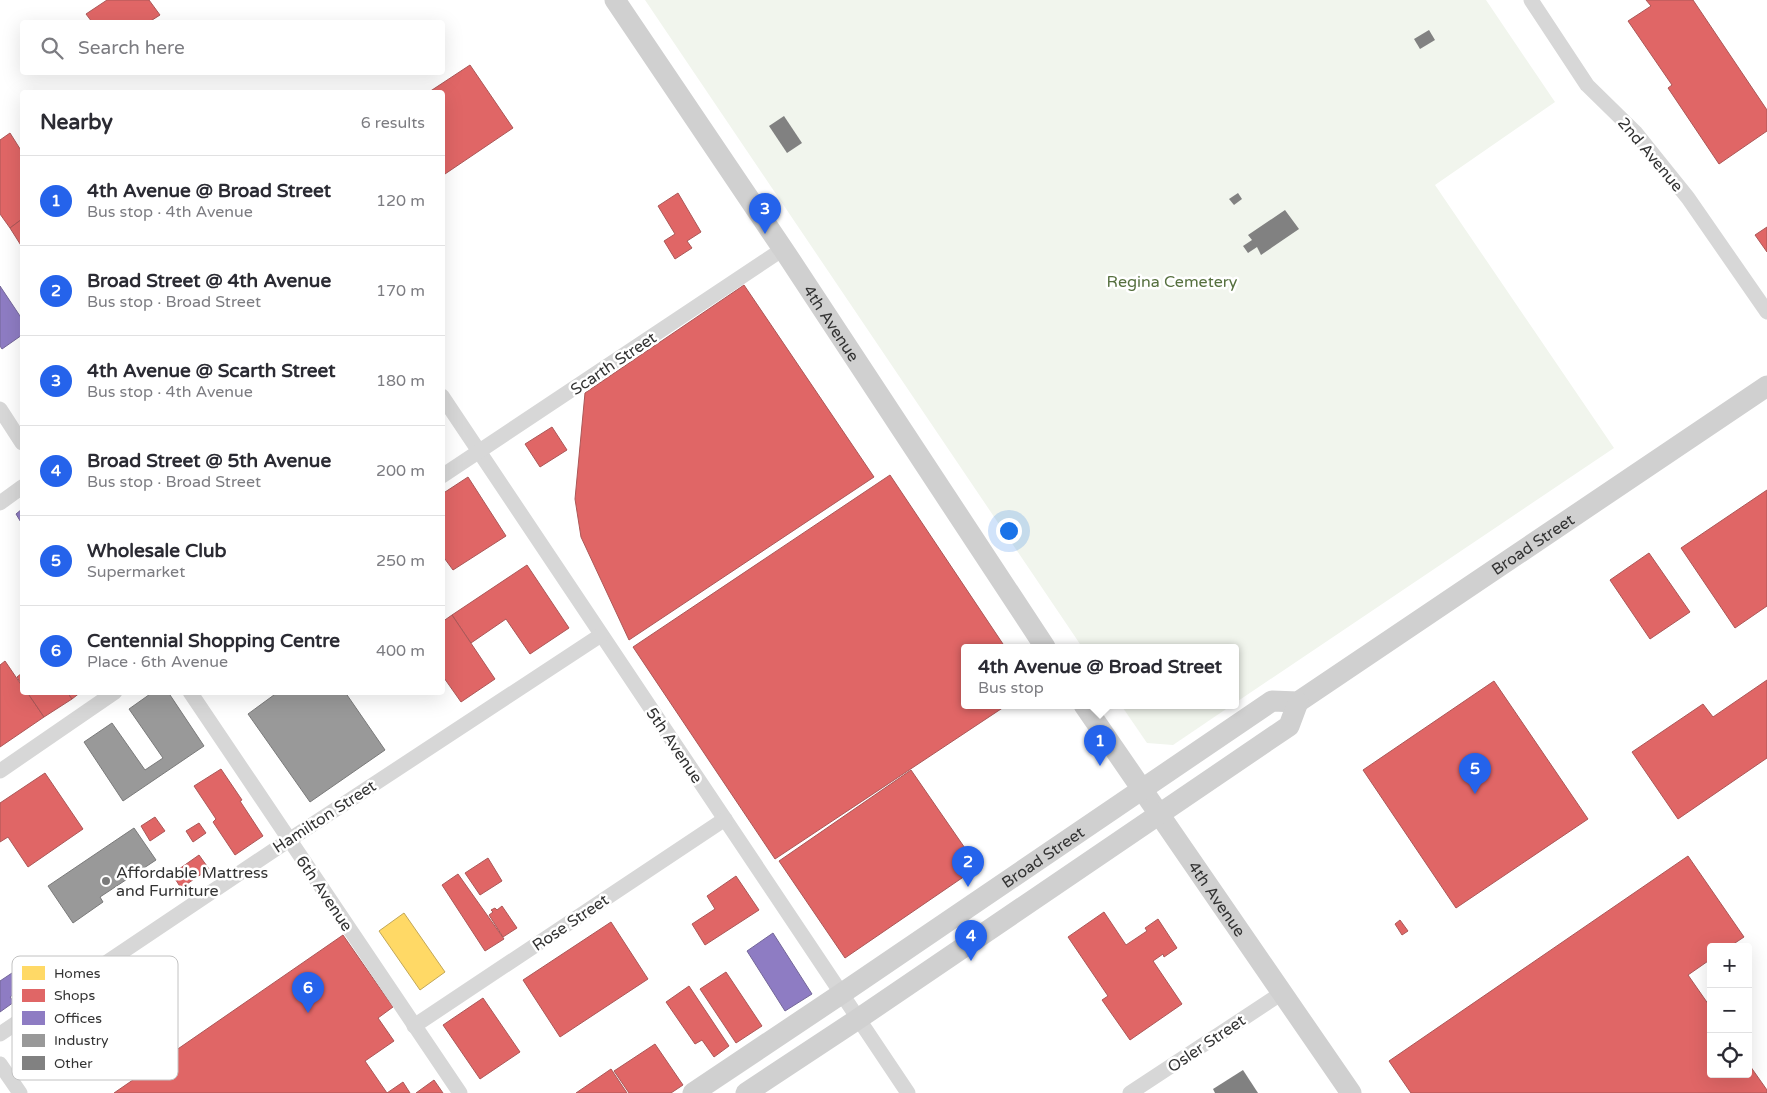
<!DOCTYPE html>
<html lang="en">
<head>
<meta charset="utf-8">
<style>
  :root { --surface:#fff; --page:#f2f2f3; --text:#2b2b33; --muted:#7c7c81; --line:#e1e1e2; --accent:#2563eb }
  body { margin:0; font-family:"Varela Round",sans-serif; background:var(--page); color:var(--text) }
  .controls { position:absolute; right:15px; bottom:15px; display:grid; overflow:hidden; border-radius:5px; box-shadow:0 5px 20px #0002 }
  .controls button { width:45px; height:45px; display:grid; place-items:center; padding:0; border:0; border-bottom:1px solid var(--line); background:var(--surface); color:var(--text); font:25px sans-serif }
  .you { position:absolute; left:1008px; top:530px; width:18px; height:18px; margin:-12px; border:4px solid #fff; border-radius:50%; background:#1a73e8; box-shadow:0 0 0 8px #1a73e833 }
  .badge { display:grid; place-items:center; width:32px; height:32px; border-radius:50%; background:var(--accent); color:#fff; font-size:16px; font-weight:700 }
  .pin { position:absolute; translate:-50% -41px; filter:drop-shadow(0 1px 2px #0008) }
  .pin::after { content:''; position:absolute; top:26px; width:18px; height:15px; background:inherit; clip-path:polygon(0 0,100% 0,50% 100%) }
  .popup { position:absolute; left:961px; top:644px; width:278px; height:65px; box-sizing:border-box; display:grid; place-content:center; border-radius:5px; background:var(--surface); filter:drop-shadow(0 1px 4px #0005); font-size:16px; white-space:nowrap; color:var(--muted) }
  .popup b { font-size:19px; color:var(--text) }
  .popup::after { content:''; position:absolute; left:50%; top:100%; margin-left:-10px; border:10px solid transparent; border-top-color:var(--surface) }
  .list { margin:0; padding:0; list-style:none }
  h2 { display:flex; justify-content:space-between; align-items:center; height:65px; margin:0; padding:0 20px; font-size:21px }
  h2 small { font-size:16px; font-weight:400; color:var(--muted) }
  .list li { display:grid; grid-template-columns:32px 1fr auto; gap:15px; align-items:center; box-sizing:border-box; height:90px; padding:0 20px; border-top:1px solid var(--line) }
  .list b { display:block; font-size:19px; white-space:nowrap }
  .list p { margin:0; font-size:16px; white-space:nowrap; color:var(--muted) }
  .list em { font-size:16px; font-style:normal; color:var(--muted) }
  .icon { flex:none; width:28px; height:28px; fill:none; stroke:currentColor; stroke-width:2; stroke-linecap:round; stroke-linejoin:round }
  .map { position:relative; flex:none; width:1767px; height:1093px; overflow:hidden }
  .search { position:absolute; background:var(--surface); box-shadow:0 5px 20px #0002; left:20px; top:20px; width:425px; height:55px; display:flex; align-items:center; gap:12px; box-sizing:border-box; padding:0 18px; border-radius:5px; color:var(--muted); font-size:19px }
  .panel { position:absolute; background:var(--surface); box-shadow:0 5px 20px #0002; left:20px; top:90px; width:425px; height:605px; border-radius:5px }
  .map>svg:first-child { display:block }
  .green { fill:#f1f5ed }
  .homes { fill:#ffd966; stroke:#c2a757 }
  .shops { fill:#e06666; stroke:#ac5757 }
  .offices { fill:#8e7cc3; stroke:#736698 }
  .industry { fill:#999; stroke:#7a7a7a }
  .building { fill:#818181 }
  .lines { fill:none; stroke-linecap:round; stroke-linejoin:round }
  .street { stroke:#d7d7d7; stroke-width:15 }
  .secondary { stroke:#d0d0d0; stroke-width:21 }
  .poi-dot { fill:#7a7a7a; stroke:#fff; stroke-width:2 }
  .labels { text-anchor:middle; stroke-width:5; stroke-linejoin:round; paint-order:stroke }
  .street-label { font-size:16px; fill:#333; stroke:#fff }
  .park-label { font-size:16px; fill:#56703f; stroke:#fff }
  .poi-label { font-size:16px; fill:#333; stroke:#fff; text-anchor:start }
  .key { fill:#fff; stroke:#c2c2c2; stroke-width:1 }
  .key-label { font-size:14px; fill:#333 }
</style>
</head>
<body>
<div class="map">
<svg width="1767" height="1093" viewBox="0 0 1767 1093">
  <rect width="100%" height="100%" fill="#fff"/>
  <g class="green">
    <polygon points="645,0 1486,0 1555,102 1435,185 1614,448 1235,703 1235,647 1082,647"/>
    <polygon points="1121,705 1232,705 1173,745 1147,743"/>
  </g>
  <polygon class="homes" points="404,913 445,972 420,990 379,931"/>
  <g class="shops">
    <polygon points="107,0 149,0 160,15 149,22 92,22 86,14"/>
    <polygon points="1646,0 1693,0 1767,110 1767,131 1719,164 1668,88 1672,85 1628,21 1651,6"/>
    <polygon points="470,65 513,128 442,176 442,92 429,92"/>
    <polygon points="10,133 22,152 22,219 10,228 0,214 0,140"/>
    <polygon points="678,193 701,232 687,241 692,248 675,259 664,241 675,234 658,206"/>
    <polygon points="22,219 22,247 10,228"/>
    <polygon points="1767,227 1767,252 1755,235"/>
    <polygon points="744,285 874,477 629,640 581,537 575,499 585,393"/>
    <polygon points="552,427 567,450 540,467 525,444"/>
    <polygon points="890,475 1005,647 965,647 965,705 1007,705 775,859 633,647"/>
    <polygon points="468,477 506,536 453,570 442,555 442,494"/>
    <polygon points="1767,490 1767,606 1735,628 1681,548"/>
    <polygon points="1649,553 1690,612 1650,639 1610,580"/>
    <polygon points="527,565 569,628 530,654 506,619 471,643 452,615"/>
    <polygon points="452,615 495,679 461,702 442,675 442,622"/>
    <polygon points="5,661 22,686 22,692 27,692 44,717 0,747 0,665"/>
    <polygon points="22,673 22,685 17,677"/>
    <polygon points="1767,680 1767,758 1678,819 1632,752 1703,704 1713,717"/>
    <polygon points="1494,681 1588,819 1456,908 1363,770"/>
    <polygon points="27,692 67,692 72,699 44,717"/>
    <polygon points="67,692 81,692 72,699"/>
    <polygon points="221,769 242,800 240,801 263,836 235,855 213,822 216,819 194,786"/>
    <polygon points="911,770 978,867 845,958 779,861"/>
    <polygon points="45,773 83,829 28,867 8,837 0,842 0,803"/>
    <polygon points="155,817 165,831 150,841 141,826"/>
    <polygon points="199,823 206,833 193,842 186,831"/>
    <polygon points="199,855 209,869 181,888 172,874"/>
    <polygon points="1688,856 1744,937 1729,947 1711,947 1711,959 1688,975 1711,1008 1711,1074 1748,1074 1748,1063 1767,1090 1767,1093 1411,1093 1389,1061"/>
    <polygon points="488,858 502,881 480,895 465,873"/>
    <polygon points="458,874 504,939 485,951 442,885"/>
    <polygon points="736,876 759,910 705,945 692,924 715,909 707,896"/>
    <polygon points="502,906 517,928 503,937 489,915 493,912 491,910 495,908 497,910"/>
    <polygon points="1104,912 1126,945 1147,931 1145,928 1158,919 1177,948 1164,957 1163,954 1153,961 1182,1004 1130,1040 1102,1000 1108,996 1068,937"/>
    <polygon points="1400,920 1408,931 1402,935 1395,924"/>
    <polygon points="611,922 648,979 560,1037 523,980"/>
    <polygon points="343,935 393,1007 378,1018 394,1041 365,1061 387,1093 114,1093"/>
    <polygon points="726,972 762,1026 736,1043 700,989"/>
    <polygon points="689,986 729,1046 714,1057 702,1040 695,1044 666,1002"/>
    <polygon points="483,998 520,1052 480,1079 443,1025"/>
    <polygon points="655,1044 683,1085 671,1093 629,1093 614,1071"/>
    <polygon points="611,1069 627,1093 576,1093"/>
    <polygon points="434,1080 443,1093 416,1093"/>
    <polygon points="403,1082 410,1093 387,1093"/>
  </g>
  <g class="offices">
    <polygon points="0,286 22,319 22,335 2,349 0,346"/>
    <polygon points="22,509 22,524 16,514"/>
    <polygon points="773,933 812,994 785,1011 747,951"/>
    <polygon points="12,973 22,988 10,997 14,1002 0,1012 0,981"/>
  </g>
  <g class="industry">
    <polygon points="153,692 168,692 204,746 123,801 84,742 112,723 145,770 163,758 129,709"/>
    <polygon points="278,692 345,692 385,750 310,802 248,714"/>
    <polygon points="134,828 156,860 100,897 103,902 73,923 48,886"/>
  </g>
  <g class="building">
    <polygon points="1429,30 1435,40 1420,49 1414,39"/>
    <polygon points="784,116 802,143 787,153 769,126"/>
    <polygon points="1238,193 1242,199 1234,205 1229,199"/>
    <polygon points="1285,210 1299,229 1261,255 1257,247 1248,253 1243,246 1252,240 1248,235"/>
    <polygon points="1243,1070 1258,1093 1215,1093 1213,1089"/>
  </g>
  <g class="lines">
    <g class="street">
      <polyline points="1531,0 1587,85 1635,132 1688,198 1767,312"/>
      <polyline points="442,396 908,1093"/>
      <polyline points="0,409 22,443"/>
      <polyline points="442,476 783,249"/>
      <polyline points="0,503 22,487"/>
      <polyline points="190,692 460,1093"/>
      <polyline points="0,771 115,692"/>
      <polyline points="414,1026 725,819"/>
      <polyline points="0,1034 289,840 601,635"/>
      <polyline points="0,1064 20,1093"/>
      <polyline points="1130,1093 1282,993"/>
    </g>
    <g class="secondary">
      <path id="s1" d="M 615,0 L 785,252 L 1045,647"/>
      <path id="s2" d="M 1084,705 L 1351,1093"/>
      <path id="s3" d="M 693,1093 L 841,994 L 1272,701 L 1298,702 L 1767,386"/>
      <polyline points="746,1093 858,1019 1289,726 1298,702"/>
    </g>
  </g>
  <circle class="poi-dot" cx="106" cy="881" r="5"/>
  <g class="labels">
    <g class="street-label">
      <text transform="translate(1651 154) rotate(50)" y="6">2nd Avenue</text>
      <text dy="6" stroke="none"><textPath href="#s1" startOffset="389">4th Avenue</textPath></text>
      <text transform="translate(613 363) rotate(-34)" y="6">Scarth Street</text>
      <text dy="6" stroke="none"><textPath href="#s3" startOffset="1008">Broad Street</textPath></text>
      <text transform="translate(675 745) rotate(56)" y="6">5th Avenue</text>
      <text transform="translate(324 816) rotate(-33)" y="6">Hamilton Street</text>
      <text dy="6" stroke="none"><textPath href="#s3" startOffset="422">Broad Street</textPath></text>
      <text transform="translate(325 893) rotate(56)" y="6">6th Avenue</text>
      <text dy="6" stroke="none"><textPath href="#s2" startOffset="235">4th Avenue</textPath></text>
      <text transform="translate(570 922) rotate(-34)" y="6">Rose Street</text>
      <text transform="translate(1206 1043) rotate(-34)" y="6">Osler Street</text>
    </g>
    <g class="park-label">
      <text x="1172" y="287">Regina Cemetery</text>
    </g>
    <g class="poi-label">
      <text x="116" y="878">Affordable Mattress<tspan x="116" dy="18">and Furniture</tspan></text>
    </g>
  </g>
  <rect x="12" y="956" width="166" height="124" rx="8" class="key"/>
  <rect x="22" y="966" width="23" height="14" fill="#ffd966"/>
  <rect x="22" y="989" width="23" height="13" fill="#e06666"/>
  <rect x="22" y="1011" width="23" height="14" fill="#8e7cc3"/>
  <rect x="22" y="1034" width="23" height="13" fill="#999"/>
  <rect x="22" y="1056" width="23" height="14" fill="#818181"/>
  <g class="key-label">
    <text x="54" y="978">Homes</text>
    <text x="54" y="1000">Shops</text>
    <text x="54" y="1023">Offices</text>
    <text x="54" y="1045">Industry</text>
    <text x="54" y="1068">Other</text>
  </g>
</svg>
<div class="controls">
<button>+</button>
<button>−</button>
<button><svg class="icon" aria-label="locate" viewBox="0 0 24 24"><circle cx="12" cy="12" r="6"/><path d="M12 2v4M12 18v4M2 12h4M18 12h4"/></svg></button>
</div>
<div class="you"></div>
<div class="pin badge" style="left:1100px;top:766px">1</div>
<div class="popup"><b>4th Avenue @ Broad Street</b>Bus stop</div>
<div class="pin badge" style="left:968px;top:887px">2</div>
<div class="pin badge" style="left:765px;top:234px">3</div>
<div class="pin badge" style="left:971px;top:961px">4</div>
<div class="pin badge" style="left:1475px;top:794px">5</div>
<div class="pin badge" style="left:308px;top:1013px">6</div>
<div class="search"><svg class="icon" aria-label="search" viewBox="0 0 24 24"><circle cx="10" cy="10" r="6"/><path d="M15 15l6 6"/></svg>Search here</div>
<section class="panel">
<h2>Nearby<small>6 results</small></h2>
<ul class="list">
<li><span class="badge">1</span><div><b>4th Avenue @ Broad Street</b><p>Bus stop · 4th Avenue</p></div><em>120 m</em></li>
<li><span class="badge">2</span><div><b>Broad Street @ 4th Avenue</b><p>Bus stop · Broad Street</p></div><em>170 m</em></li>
<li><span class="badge">3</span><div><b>4th Avenue @ Scarth Street</b><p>Bus stop · 4th Avenue</p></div><em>180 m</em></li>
<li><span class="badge">4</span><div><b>Broad Street @ 5th Avenue</b><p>Bus stop · Broad Street</p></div><em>200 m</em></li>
<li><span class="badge">5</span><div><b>Wholesale Club</b><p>Supermarket</p></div><em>250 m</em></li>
<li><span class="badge">6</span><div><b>Centennial Shopping Centre</b><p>Place · 6th Avenue</p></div><em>400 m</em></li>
</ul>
</section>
</div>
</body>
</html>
